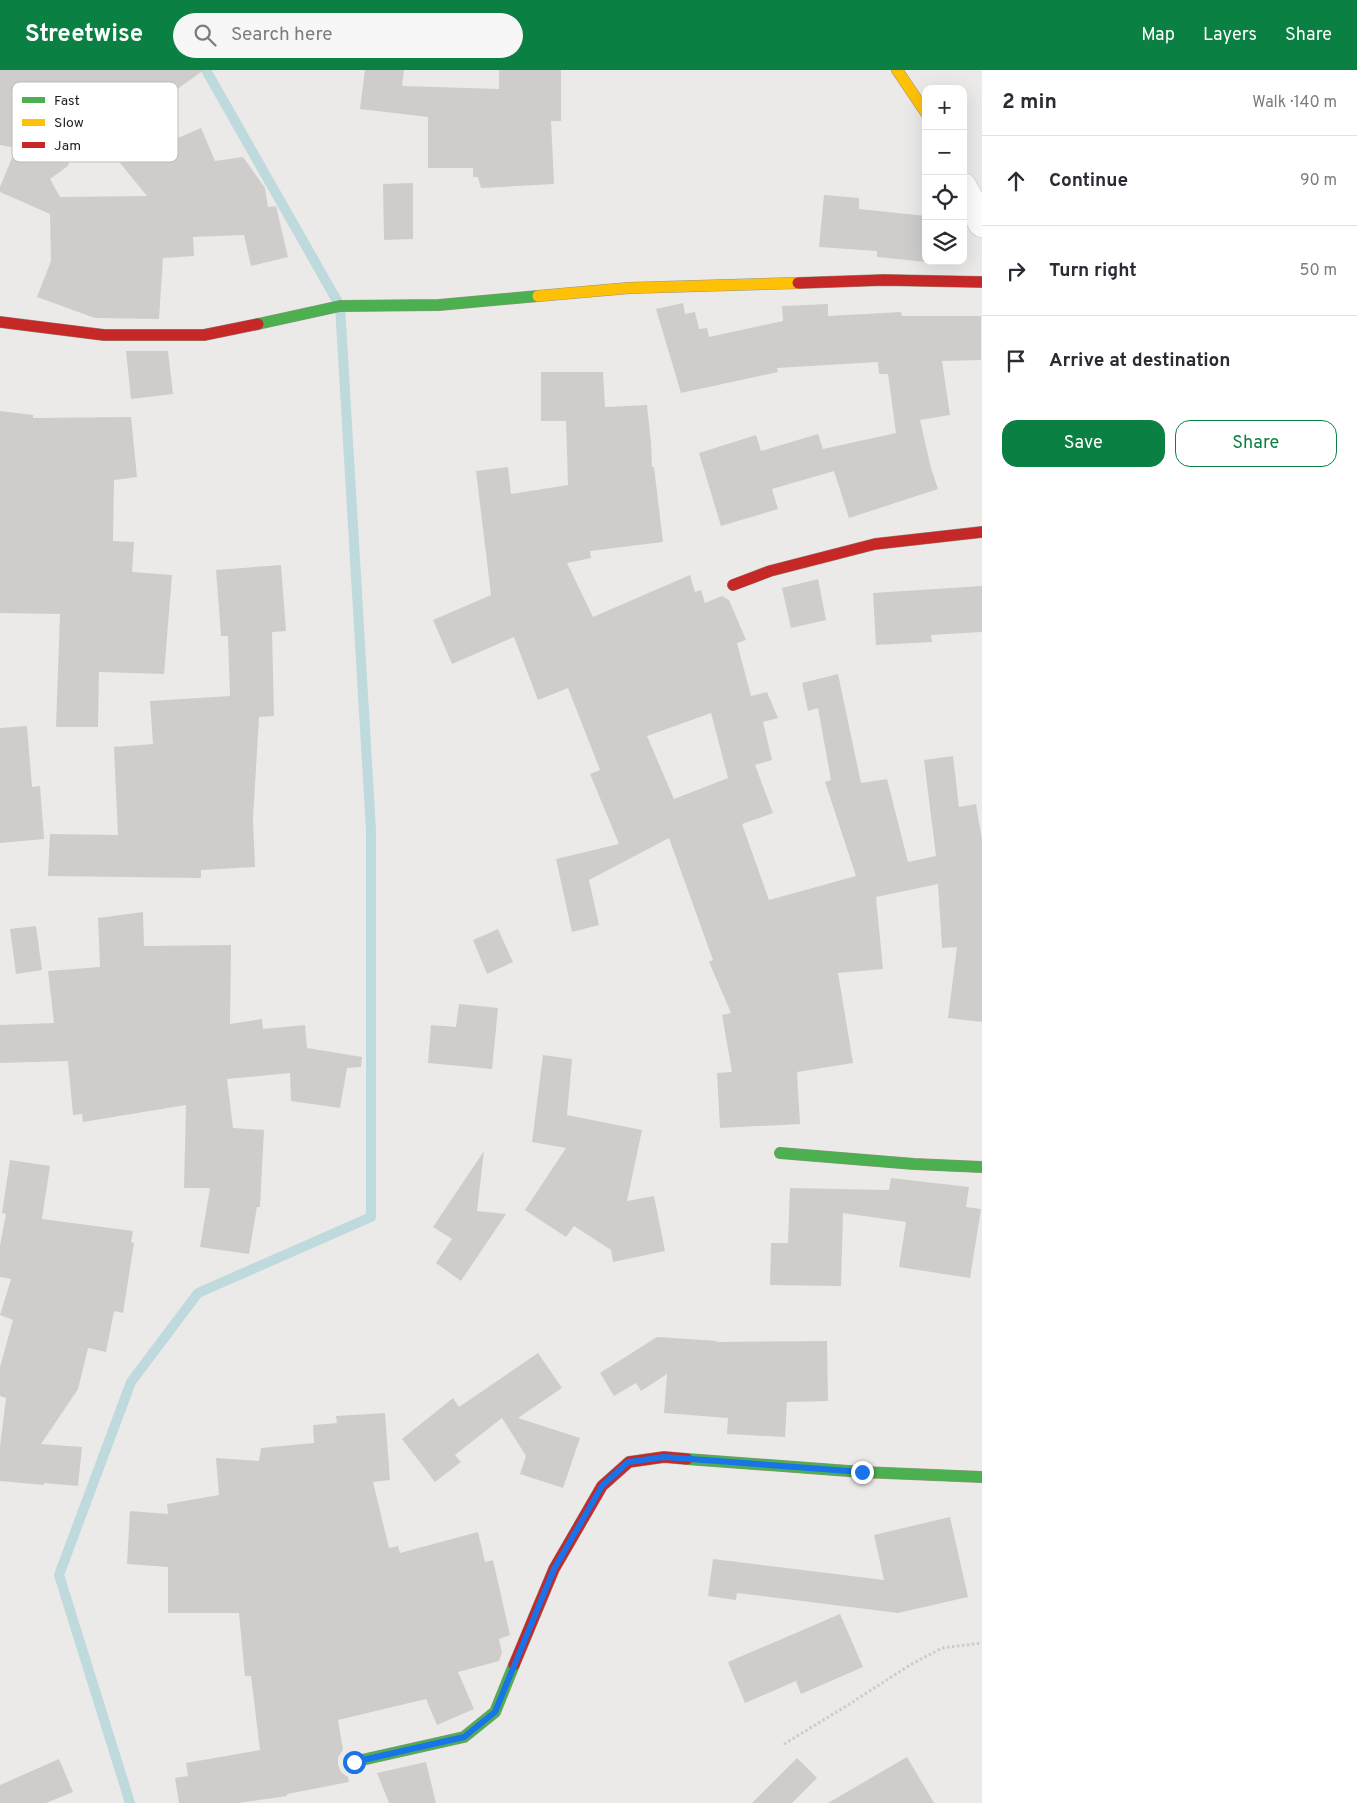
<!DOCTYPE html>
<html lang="en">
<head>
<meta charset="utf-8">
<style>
  :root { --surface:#fff; --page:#f7f7f7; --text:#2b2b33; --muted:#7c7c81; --line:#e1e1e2; --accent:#0b8043 }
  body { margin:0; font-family:Overpass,sans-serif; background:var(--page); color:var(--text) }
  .controls { position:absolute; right:15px; top:15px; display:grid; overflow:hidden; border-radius:10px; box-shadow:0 5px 20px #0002 }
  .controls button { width:45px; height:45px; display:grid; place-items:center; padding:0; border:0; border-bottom:1px solid var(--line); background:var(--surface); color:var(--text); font:25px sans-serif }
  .stop { position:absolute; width:15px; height:15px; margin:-11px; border:4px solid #1a73e8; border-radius:50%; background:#fff }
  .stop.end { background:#1a73e8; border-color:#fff; box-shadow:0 1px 5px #0008 }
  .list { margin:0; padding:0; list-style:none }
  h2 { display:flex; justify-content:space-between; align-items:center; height:65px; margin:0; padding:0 20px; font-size:21px }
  h2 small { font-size:16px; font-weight:400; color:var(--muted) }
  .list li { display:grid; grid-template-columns:32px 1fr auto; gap:15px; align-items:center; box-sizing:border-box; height:90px; padding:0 20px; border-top:1px solid var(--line) }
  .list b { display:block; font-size:19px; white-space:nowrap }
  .list em { font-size:16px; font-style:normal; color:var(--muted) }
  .actions { display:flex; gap:10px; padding:15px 20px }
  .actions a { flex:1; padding:11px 0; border:1px solid var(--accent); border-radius:15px; text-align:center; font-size:18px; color:var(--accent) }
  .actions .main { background:var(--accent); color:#fff }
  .icon { flex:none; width:28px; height:28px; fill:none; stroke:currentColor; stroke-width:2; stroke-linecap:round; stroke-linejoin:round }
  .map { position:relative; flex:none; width:982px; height:1733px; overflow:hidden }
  header { display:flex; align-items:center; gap:30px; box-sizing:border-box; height:70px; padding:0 25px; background:var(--accent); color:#fff }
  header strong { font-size:24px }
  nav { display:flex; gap:28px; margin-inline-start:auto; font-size:18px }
  .search { width:350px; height:45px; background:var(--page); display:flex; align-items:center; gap:12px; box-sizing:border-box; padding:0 18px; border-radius:28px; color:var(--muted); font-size:19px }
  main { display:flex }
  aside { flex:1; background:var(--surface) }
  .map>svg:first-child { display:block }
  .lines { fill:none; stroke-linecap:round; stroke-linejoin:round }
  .stream { stroke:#bedadd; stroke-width:10 }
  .building { fill:#cfcdcb; fill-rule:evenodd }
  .street-casing { stroke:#c0bfbe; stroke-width:29 }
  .fast-casing { stroke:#959481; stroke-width:12 }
  .slow-casing { stroke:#959481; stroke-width:12 }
  .jam-casing { stroke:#959481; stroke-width:12 }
  .path { stroke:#d5c8c8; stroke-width:3; stroke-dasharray:2.5 2.5; stroke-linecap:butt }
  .street { stroke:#fcfcfc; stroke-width:28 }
  .fast { stroke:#4caf50; stroke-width:11 }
  .slow { stroke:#ffc107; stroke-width:11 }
  .jam { stroke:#c62828; stroke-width:11 }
  .route { stroke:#1a73e8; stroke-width:6 }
  .key { fill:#fff; stroke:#bcbcbc; stroke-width:1 }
  .key-label { font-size:14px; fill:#1f1f1f }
</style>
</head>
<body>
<header>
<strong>Streetwise</strong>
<div class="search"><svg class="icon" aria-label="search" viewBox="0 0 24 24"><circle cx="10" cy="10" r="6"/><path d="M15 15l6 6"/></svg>Search here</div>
<nav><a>Map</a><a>Layers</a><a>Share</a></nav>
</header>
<main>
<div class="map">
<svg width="982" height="1733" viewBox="0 0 982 1733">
  <rect width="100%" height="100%" fill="#eceae8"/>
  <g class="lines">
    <polyline class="stream" points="130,1733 59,1505 131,1312 198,1223 371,1147 371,760 340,236 206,0"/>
  </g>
  <g class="building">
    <polygon points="0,0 204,0 103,72 82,47 68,96 50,109 60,127 147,126 120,93 201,58 215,91 243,87 265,118 268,137 276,136 288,187 251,196 244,165 193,167 194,186 163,188 159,249 95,248 37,227 51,191 50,144 0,122 0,117 16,78 0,75"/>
    <polygon points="365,0 404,0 402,16 499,19 499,0 561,0 561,51 551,51 554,114 481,118 478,107 473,107 473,98 428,98 428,47 360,39"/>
    <polygon points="413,113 413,169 384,170 383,114"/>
    <polygon points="824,125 859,128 859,139 926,146 926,192 877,187 877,181 819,177"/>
    <polygon points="683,233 685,244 695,242 699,259 707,258 709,267 783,251 782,236 828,234 828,246 901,242 902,246 981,246 981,290 942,291 950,345 920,350 931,398 938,419 849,448 834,401 772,419 778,439 721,456 699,383 756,365 761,381 818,364 823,379 896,363 888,304 879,304 878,292 777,298 778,302 681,323 656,239"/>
    <polygon points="126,281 168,281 173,324 131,329"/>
    <path d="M 541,302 L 603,302 L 605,337 L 647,335 L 651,373 L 652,397 L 654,397 L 663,472 L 590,481 L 591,488 L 567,493 L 593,547 L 690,505 L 695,522 L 701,520 L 705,533 L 722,526 L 729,530 L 746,570 L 737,573 L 751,626 L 767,622 L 778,648 L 763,652 L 772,690 L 755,695 L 773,743 L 742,754 L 769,830 L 856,806 L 825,712 L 831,710 L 818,638 L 808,641 L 802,613 L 838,604 L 861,713 L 887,709 L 908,792 L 936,786 L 924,690 L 953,686 L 959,737 L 976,734 L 982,770 L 982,952 L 948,948 L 957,877 L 942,878 L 938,814 L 876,827 L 883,899 L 838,903 L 853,993 L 797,1002 L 800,1054 L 720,1058 L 717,1003 L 732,1002 L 722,945 L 731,943 L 709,892 L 713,890 L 669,768 L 589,810 L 599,855 L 572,862 L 556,789 L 619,774 L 590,704 L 600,700 L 568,618 L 538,630 L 514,567 L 452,594 L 433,550 L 491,525 L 476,401 L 508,397 L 511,424 L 568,415 L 566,351 L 541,351 ZM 711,643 L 728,708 L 674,729 L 647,666 Z"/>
    <polygon points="0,341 33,345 33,348 131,347 137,407 114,410 113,471 134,472 132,502 172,505 164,604 99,602 98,657 56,657 60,544 0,543"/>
    <polygon points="281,495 286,561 272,562 274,646 259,647 253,749 255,797 201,800 201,808 48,806 50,764 118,765 114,677 153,674 150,631 230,626 228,566 221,566 216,500"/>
    <polygon points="818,509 826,550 791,558 782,518"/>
    <polygon points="982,516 982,562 931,565 932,572 876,575 873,523"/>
    <polygon points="27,656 32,717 40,716 44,769 0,773 0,658"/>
    <polygon points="143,842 144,876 231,875 230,954 262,949 263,959 305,955 307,978 362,987 361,997 347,998 340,1038 291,1031 290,1003 227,1009 233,1058 264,1060 260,1137 257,1137 249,1184 200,1177 210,1118 184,1118 186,1035 83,1052 82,1044 73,1045 68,991 0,993 0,955 54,953 48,901 100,897 98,848"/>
    <polygon points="36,856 42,900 16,904 10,859"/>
    <polygon points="498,859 513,892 487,904 473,870"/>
    <polygon points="459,934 498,938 492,999 428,993 431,955 456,957"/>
    <polygon points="543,985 572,989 567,1045 642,1060 627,1131 654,1126 665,1181 613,1192 611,1180 574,1156 566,1167 525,1140 566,1078 532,1072"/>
    <polygon points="484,1081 477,1141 506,1144 461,1211 436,1193 452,1169 433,1157"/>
    <polygon points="10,1090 50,1096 42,1149 133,1161 131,1172 134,1173 123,1243 114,1241 106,1282 88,1278 78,1319 41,1374 82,1377 78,1416 44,1413 44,1415 0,1411 0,1377 6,1328 0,1326 0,1297 13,1250 0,1245 11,1209 0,1207 0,1175 6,1144 2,1143"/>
    <polygon points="891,1108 969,1117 966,1137 981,1139 970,1208 899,1197 906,1152 843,1143 841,1216 770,1215 771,1173 788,1173 790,1118 889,1120"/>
    <polygon points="657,1267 718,1271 716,1272 827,1271 828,1331 787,1332 785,1367 727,1364 728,1348 664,1343 667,1304 641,1321 636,1313 614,1326 600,1303"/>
    <polygon points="538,1283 562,1318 518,1348 580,1368 563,1418 520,1404 526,1386 502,1348 455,1385 461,1392 435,1412 402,1369 453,1328 459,1337"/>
    <polygon points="385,1343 390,1410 373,1412 389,1478 398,1476 400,1483 478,1462 485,1492 493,1490 510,1565 499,1569 502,1583 499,1591 458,1602 474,1639 437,1655 426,1629 338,1650 343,1680 338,1687 338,1695 341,1702 348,1707 349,1712 287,1724 287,1726 238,1733 179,1733 175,1708 188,1706 186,1693 260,1680 251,1606 245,1606 239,1543 168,1543 168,1497 127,1494 130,1441 168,1444 167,1434 219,1425 216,1388 259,1391 261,1378 314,1373 313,1355 337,1353 336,1346"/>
    <polygon points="950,1447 968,1527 898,1543 737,1523 736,1530 708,1526 713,1489 884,1510 874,1465"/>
    <polygon points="840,1544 863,1597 801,1624 796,1611 745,1633 728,1592"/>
    <polygon points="907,1687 934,1733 828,1733"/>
    <polygon points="797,1688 817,1708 792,1733 752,1733"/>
    <polygon points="59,1689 73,1722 46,1733 0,1733 0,1715"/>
    <polygon points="426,1692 436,1733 389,1733 377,1703"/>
  </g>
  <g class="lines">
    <defs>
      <polyline id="street" points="963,117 982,153"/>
      <g id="fast">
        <polyline points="258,254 340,236 439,235 538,226"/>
        <polyline points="780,1083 914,1094 982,1097"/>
        <polyline points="687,1389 862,1402 982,1407"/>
        <polyline points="353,1692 464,1667 495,1642 514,1595"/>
      </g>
      <g id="slow">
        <polyline points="897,0 926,43"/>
        <polyline points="538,226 629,218 798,213"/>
      </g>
      <g id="jam">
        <polyline points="798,213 884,210 982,212"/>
        <polyline points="0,252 104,265 204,265 258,254"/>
        <polyline points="733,515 770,501 875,474 982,462"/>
        <polyline points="514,1595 554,1499 602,1416 629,1392 664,1387 687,1389"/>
      </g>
    </defs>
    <use href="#street" class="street-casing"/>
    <use href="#fast" class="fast-casing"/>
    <use href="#slow" class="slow-casing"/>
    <use href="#jam" class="jam-casing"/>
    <polyline class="path" points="784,1674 848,1635 910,1595 942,1578 982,1573"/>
    <use href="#street" class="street"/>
    <use href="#fast" class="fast"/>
    <use href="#slow" class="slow"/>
    <use href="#jam" class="jam"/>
  </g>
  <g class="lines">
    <polyline class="route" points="354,1692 464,1667 495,1642 554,1499 602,1416 628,1392 664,1387 862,1402"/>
  </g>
  <rect x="12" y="12" width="166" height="80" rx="8" class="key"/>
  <rect x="22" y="27" width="23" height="6" fill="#4caf50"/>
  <rect x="22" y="49" width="23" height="7" fill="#ffc107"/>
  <rect x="22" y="72" width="23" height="6" fill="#c62828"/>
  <g class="key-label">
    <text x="54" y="35">Fast</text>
    <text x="54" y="57">Slow</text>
    <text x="54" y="80">Jam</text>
  </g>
</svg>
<div class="controls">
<button>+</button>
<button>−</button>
<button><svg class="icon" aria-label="locate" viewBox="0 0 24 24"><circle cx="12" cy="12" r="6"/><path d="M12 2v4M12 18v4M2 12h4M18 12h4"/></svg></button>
<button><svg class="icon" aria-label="layers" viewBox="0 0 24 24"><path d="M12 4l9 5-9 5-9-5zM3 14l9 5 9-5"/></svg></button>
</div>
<div class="stop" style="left:354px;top:1692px"></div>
<div class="stop end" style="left:862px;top:1402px"></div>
</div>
<aside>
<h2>2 min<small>Walk · 140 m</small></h2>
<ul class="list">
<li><svg class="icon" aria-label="ahead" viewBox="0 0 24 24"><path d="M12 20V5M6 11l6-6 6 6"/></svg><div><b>Continue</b></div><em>90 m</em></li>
<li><svg class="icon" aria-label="right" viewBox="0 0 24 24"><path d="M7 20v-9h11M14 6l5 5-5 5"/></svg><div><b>Turn right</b></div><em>50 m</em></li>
<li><svg class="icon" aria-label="arrive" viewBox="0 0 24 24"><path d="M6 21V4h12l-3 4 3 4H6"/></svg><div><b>Arrive at destination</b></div></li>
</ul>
<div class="actions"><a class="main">Save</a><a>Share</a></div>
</aside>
</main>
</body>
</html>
